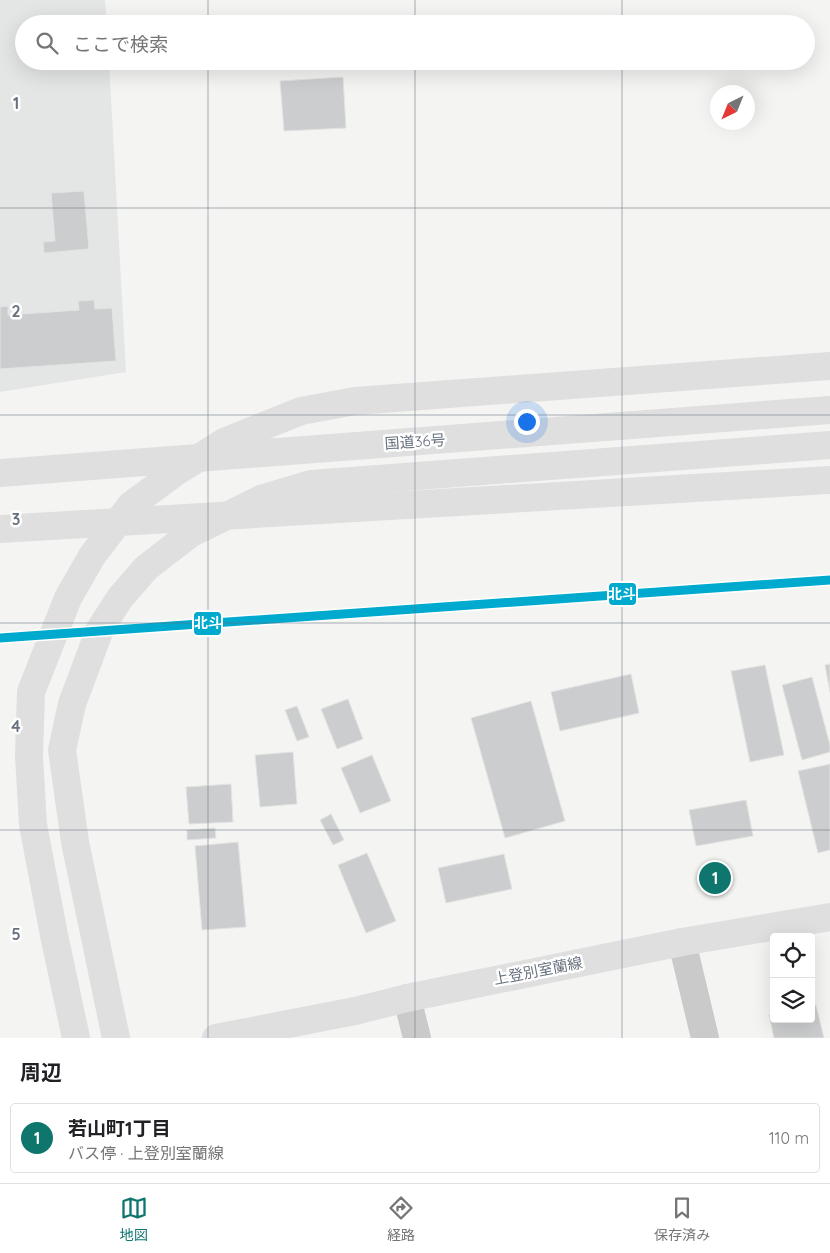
<!DOCTYPE html>
<html lang="ja">
<head>
<meta charset="utf-8">
<style>
  :root { --surface:#fff; --page:#f2f2f2; --text:#202124; --muted:#757577; --line:#e0e0e0; --accent:#0f766e }
  body { margin:0; font-family:Quicksand,"Noto Sans JP",sans-serif; background:var(--page); color:var(--text) }
  .controls { position:absolute; right:15px; bottom:15px; display:grid; overflow:hidden; border-radius:5px; box-shadow:0 5px 20px #0002 }
  .controls button { width:45px; height:45px; display:grid; place-items:center; padding:0; border:0; border-bottom:1px solid var(--line); background:var(--surface); color:var(--text); font:25px sans-serif }
  .compass { position:absolute; left:710px; top:85px; width:45px; height:45px; border-radius:50%; background:var(--surface); box-shadow:0 5px 20px #0002; rotate:223deg }
  .you { position:absolute; left:526px; top:421px; width:18px; height:18px; margin:-12px; border:4px solid #fff; border-radius:50%; background:#1a73e8; box-shadow:0 0 0 8px #1a73e833 }
  .badge { display:grid; place-items:center; width:32px; height:32px; border-radius:50%; background:var(--accent); color:#fff; font-size:16px; font-weight:700 }
  .pin { position:absolute; translate:-50% -50%; border:2px solid #fff; box-shadow:0 1px 5px #0006 }
  .list { margin:0; padding:0; list-style:none }
  h2 { display:flex; justify-content:space-between; align-items:center; height:65px; margin:0; padding:0 20px; font-size:21px }
  h2 small { font-size:16px; font-weight:400; color:var(--muted) }
  .list li { display:grid; grid-template-columns:32px 1fr auto; gap:15px; align-items:center; box-sizing:border-box; height:70px; margin:0 10px 10px; padding:0 10px; border:1px solid var(--line); border-radius:5px }
  .list b { display:block; font-size:19px; white-space:nowrap }
  .list p { margin:0; font-size:16px; white-space:nowrap; color:var(--muted) }
  .list em { font-size:16px; font-style:normal; color:var(--muted) }
  .icon { flex:none; width:28px; height:28px; fill:none; stroke:currentColor; stroke-width:2; stroke-linecap:round; stroke-linejoin:round }
  .map { position:relative; flex:none; width:830px; height:1038px; overflow:hidden }
  .search { position:absolute; background:var(--surface); box-shadow:0 5px 20px #0002; left:15px; right:15px; top:15px; height:55px; display:flex; align-items:center; gap:12px; box-sizing:border-box; padding:0 18px; border-radius:28px; color:var(--muted); font-size:19px }
  .sheet { height:145px; background:var(--surface) }
  nav { display:flex; justify-content:space-around; align-items:center; box-sizing:border-box; height:70px; border-top:1px solid var(--line); background:var(--surface); font-size:14px; color:var(--muted) }
  nav a { display:grid; justify-items:center; gap:2px }
  nav .on { color:var(--accent) }
  .map>svg:first-child { display:block }
  .built { fill:#e4e5e5 }
  .building { fill:#cccdce; stroke:#e3e3e2 }
  .lines { fill:none; stroke-linecap:round; stroke-linejoin:round }
  .minor { stroke:#cacacb; stroke-width:28 }
  .major { stroke:#dfdfdf; stroke-width:28 }
  .highway { stroke:#dfdfdf; stroke-width:28 }
  .rail-1-casing { stroke:#fff; stroke-width:12 }
  .rail-1 { stroke:#00a9ce; stroke-width:9 }
  .grid { fill:none; stroke:#68727f; stroke-width:1; stroke-opacity:0.55 }
  .labels { text-anchor:middle; stroke-width:5; stroke-linejoin:round; paint-order:stroke }
  .street-label { font-size:15px; fill:#68727f; stroke:#fff }
  .grid-label { font-size:16px; text-anchor:middle; font-weight:bold; fill:#68727f; stroke:#fff; stroke-width:5; stroke-linejoin:round; paint-order:stroke }
  .line-badge { stroke:#fff; stroke-width:2 }
  .badge-label { font-size:14px; text-anchor:middle; font-weight:bold; fill:#fff }
</style>
</head>
<body>
<div class="map">
<svg width="830" height="1038" viewBox="0 0 830 1038">
  <rect width="100%" height="100%" fill="#f4f4f3"/>
  <polygon class="built" points="0,0 105,0 107,24 24,24 24,61 109,61 126,372 0,392"/>
  <g class="building">
    <polygon points="343,77 346,128 284,131 280,81"/>
    <polygon points="84,191 89,249 44,253 43,242 55,241 51,193"/>
    <polygon points="94,300 95,309 112,308 116,361 0,369 0,307 8,306 8,315 79,310 78,301"/>
    <polygon points="830,664 830,692 825,665"/>
    <polygon points="765,665 784,755 750,762 731,671"/>
    <polygon points="631,674 639,713 560,731 551,692"/>
    <polygon points="812,677 830,745 830,752 802,760 782,685"/>
    <polygon points="348,699 363,739 337,749 321,709"/>
    <polygon points="531,701 565,821 505,838 471,718"/>
    <polygon points="297,706 309,737 297,741 285,710"/>
    <polygon points="293,752 297,804 260,807 255,755"/>
    <polygon points="372,755 391,801 360,813 341,768"/>
    <polygon points="830,764 830,850 818,853 798,771"/>
    <polygon points="231,784 233,822 189,824 186,787"/>
    <polygon points="746,800 753,836 696,846 689,810"/>
    <polygon points="331,814 344,840 333,845 320,820"/>
    <polygon points="215,828 216,838 187,840 187,830"/>
    <polygon points="238,842 246,927 202,930 195,846"/>
    <polygon points="367,853 396,921 366,933 338,865"/>
    <polygon points="504,854 512,889 446,903 438,868"/>
    <polygon points="816,1005 824,1038 774,1038 769,1015 774,1014 774,1019 811,1019 811,1006"/>
  </g>
  <g class="lines">
    <g class="minor">
      <polyline points="682,942 705,1038"/>
      <polyline points="407,998 417,1038"/>
    </g>
    <polyline class="major" points="216,1038 355,1011 407,998 682,942 830,917"/>
    <g class="highway">
      <polyline points="0,473 830,410"/>
      <polyline points="0,529 830,480"/>
      <polyline points="248,1033 249,1038"/>
      <polyline points="76,1038 54,935 33,825 29,756 31,692 68,598 92,556 131,505 176,472 224,442 301,411 355,401 830,366"/>
      <polyline points="116,1038 75,842 62,750 72,704 100,629 120,598 146,568 190,534 261,499 311,484 830,445"/>
    </g>
    <defs>
      <polyline id="rail-1" points="0,638 830,580"/>
    </defs>
    <use href="#rail-1" class="rail-1-casing"/>
    <use href="#rail-1" class="rail-1"/>
  </g>
  <path class="grid" d="M 208,0 L 208,24M 415,0 L 415,24M 622,0 L 622,24M 208,61 L 208,1038M 415,61 L 415,1038M 622,61 L 622,1038M 0,208 L 830,208M 0,415 L 830,415M 0,623 L 830,623M 0,830 L 830,830"/>
  <g class="labels">
    <g class="street-label">
      <text transform="translate(415 442) rotate(-4)" y="5">国道36号</text>
      <text transform="translate(538 971) rotate(-11)" y="5">上登別室蘭線</text>
    </g>
  </g>
  <g class="grid-label">
    <text x="16" y="109">1</text>
    <text x="16" y="317">2</text>
    <text x="16" y="525">3</text>
    <text x="16" y="732">4</text>
    <text x="16" y="940">5</text>
  </g>
  <g class="line-badge">
    <rect x="608" y="582" width="29" height="24" rx="5" fill="#00a9ce"/>
    <rect x="193" y="611" width="29" height="25" rx="5" fill="#00a9ce"/>
  </g>
  <g class="badge-label">
    <text x="622" y="599">北斗</text>
    <text x="208" y="628">北斗</text>
  </g>
</svg>
<div class="controls">
<button><svg class="icon" aria-label="locate" viewBox="0 0 24 24"><circle cx="12" cy="12" r="6"/><path d="M12 2v4M12 18v4M2 12h4M18 12h4"/></svg></button>
<button><svg class="icon" aria-label="layers" viewBox="0 0 24 24"><path d="M12 4l9 5-9 5-9-5zM3 14l9 5 9-5"/></svg></button>
</div>
<svg class="compass" viewBox="-18 -18 36 36"><path d="M0-13l5 13h-10z" fill="#e53935"/><path d="M0 13l5-13h-10z" fill="#757577"/></svg>
<div class="you"></div>
<div class="pin badge" style="left:715px;top:878px">1</div>
<div class="search"><svg class="icon" aria-label="search" viewBox="0 0 24 24"><circle cx="10" cy="10" r="6"/><path d="M15 15l6 6"/></svg>ここで検索</div>
</div>
<section class="sheet">
<h2>周辺<small></small></h2>
<ul class="list">
<li><span class="badge">1</span><div><b>若山町1丁目</b><p>バス停 · 上登別室蘭線</p></div><em>110 m</em></li>
</ul>
</section>
<nav>
<a class="on"><svg class="icon" aria-label="map" viewBox="0 0 24 24"><path d="M3 6l6-2 6 2 6-2v14l-6 2-6-2-6 2zM9 4v14M15 6v14"/></svg>地図</a>
<a><svg class="icon" aria-label="directions" viewBox="0 0 24 24"><path d="M12 3l9 9-9 9-9-9zM9 14v-3h6M13 9l2 2-2 2"/></svg>経路</a>
<a><svg class="icon" aria-label="saved" viewBox="0 0 24 24"><path d="M7 4h10v16l-5-4-5 4z"/></svg>保存済み</a>
</nav>
</body>
</html>
